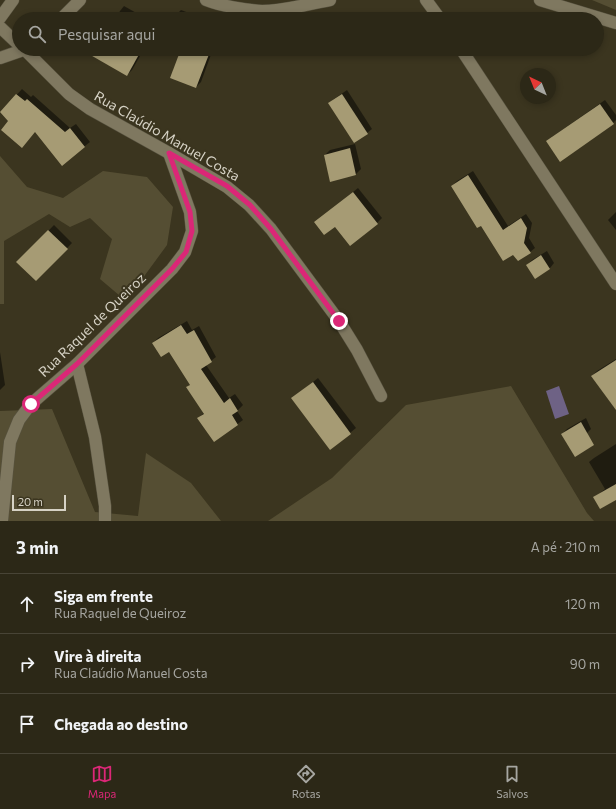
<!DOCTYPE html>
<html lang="pt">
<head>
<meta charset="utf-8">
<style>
  :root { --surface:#2c2817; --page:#343020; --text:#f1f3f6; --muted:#a6a6a1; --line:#484436; --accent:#db2777 }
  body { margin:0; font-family:Commissioner,sans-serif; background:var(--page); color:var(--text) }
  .compass { position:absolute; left:520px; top:68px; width:36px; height:36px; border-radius:50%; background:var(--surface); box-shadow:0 2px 6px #0003; rotate:317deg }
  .scale { position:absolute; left:12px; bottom:10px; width:54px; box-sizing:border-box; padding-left:4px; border:2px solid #d6d2c5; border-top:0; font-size:11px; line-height:14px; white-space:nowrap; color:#d6d2c5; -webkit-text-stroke:3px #3b351f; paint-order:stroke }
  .stop { position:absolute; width:12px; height:12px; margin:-9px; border:3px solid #db2777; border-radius:50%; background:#fff }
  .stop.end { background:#db2777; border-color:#fff; box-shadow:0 1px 4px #0008 }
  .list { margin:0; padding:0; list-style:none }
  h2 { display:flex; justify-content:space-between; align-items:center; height:52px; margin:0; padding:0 16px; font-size:17px }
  h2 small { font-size:13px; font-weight:400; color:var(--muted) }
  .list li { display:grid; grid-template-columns:26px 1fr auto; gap:12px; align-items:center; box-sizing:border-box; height:60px; padding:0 16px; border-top:1px solid var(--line) }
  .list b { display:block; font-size:15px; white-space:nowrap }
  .list p { margin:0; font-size:13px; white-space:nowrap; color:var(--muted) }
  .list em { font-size:13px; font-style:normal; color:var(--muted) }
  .icon { flex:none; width:22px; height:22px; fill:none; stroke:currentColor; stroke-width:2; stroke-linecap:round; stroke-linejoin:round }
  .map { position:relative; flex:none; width:616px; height:521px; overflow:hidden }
  .search { position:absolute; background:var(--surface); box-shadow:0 2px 6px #0003; left:12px; right:12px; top:12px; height:44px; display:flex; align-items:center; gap:10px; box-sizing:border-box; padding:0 14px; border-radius:22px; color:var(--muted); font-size:15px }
  .sheet { height:232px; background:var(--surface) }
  nav { display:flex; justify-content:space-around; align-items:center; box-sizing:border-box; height:56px; border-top:1px solid var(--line); background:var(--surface); font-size:11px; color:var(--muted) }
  nav a { display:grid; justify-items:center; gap:2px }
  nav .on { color:var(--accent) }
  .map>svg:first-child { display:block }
  .green { fill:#554e33 }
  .water { fill:#6e6285 }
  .shadow { fill:#0007 }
  .building { fill:#a69b74 }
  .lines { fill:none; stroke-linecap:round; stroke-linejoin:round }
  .minor-casing { stroke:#585340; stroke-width:13 }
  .minor { stroke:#7f7860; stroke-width:12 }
  .route { stroke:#db2777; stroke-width:5 }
  .labels { text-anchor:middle; stroke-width:4; stroke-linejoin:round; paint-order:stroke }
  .street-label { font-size:14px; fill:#d6d2c5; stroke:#3b351f }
</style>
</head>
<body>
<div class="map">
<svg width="616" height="521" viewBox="0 0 616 521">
  <rect width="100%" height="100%" fill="#3b351f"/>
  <g class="green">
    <polygon points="592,0 616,0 616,10"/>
    <polygon points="0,156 27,187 63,198 103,171 147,177 173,207 167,245 126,301 100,279 112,239 90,218 70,227 49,214 4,241 4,304 0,304"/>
    <polygon points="511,386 587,513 594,521 268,521 332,478 406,405"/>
    <polygon points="52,409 95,512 138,516 146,453 191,483 221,521 0,521 0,411"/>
  </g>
  <polygon class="water" points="559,386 569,414 555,419 546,391"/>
  <g class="shadow">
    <polygon points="124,6 147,19 115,19 120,11"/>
    <polygon points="181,10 205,19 175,19 176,15"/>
    <polygon points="98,49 144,49 132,70 127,75"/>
    <polygon points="182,49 213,49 201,82 196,87"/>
    <polygon points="22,89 31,97 33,95 70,128 76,124 90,142 62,164 36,131 10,121 1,112"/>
    <polygon points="347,90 372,129 367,133 329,103 334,99"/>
    <polygon points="605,100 616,115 616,120 613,123 552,137"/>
    <polygon points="355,144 361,169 356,174 331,181 325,155 330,150"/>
    <polygon points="473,171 508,226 526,214 532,223 529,238 535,248 530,252 514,253 481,224 452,186 457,181"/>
    <polygon points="358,188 382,218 377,223 335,226 321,218"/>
    <polygon points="616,212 616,230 608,220"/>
    <polygon points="54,225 72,243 36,280 18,262"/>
    <polygon points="547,251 554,263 550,268 535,277 527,265 532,260"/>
    <polygon points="187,321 192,330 199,326 216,357 206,365 229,398 235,394 243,405 237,411 243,420 214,441 198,418 204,413 187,388 191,384 170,350 153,343 158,338"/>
    <polygon points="0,352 5,385 0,390"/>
    <polygon points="616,359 616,409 592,376 597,371"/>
    <polygon points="318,378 356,428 330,449 298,394"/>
    <polygon points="586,418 591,429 586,434 562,434 567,429"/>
    <polygon points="616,444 616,499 595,497 605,489 589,462 594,458"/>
  </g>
  <g class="building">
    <polygon points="80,49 142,49 127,76"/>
    <polygon points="181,49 211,49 196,88 170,78"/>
    <polygon points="16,94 25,101 27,99 65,132 70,128 85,147 62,166 35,132 22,148 1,130 8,121 0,112"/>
    <polygon points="342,94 368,134 354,143 328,103"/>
    <polygon points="600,104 614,124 560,162 546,141"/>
    <polygon points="350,148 356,175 330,182 324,155"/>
    <polygon points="468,175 503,230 521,218 527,228 524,243 531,253 518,261 513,255 503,261 481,226 477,228 451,186"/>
    <polygon points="353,192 378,224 350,246 335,227 324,235 314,222"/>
    <polygon points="48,230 68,249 36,281 16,262"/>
    <polygon points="541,255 550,269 535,279 526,265"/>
    <polygon points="181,325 187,334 194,330 212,362 201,369 224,403 230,398 238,411 232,415 238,425 214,442 197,418 204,414 186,387 190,385 169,352 161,357 152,343"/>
    <polygon points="616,360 616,410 591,376"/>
    <polygon points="313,382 351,434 330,450 291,398"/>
    <polygon points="581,422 594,445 575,457 561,434"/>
    <polygon points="616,484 616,500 600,509 593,497"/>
  </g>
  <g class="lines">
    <defs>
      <g id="minor">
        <path d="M 206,0 C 221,6 246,10 262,11 C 284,11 308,4 330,0"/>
        <polyline points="426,0 440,19"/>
        <polyline points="540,0 616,23"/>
        <polyline points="0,18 13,0"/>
        <polyline points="61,19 80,0"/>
        <polyline points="0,27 19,45"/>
        <polyline points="24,49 69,94 90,109 169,153 227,187 249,205 271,229 339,321 357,350 381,396"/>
        <polyline points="461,49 616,284"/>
        <polyline points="0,58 26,49"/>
        <polyline points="77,364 95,437 105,506 105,521"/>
        <polyline points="2,521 10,442 19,420 31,404 77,364 172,269 185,252 192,231 190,212 169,153"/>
      </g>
    </defs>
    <use href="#minor" class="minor-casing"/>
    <use href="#minor" class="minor"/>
  </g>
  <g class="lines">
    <polyline class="route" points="31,404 77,364 172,269 186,252 192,231 190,212 169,153 227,186 250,205 271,229 339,321"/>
  </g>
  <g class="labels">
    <g class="street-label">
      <text transform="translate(167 136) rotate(30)" y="5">Rua Claúdio Manuel Costa</text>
      <text transform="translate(92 325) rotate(-44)" y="5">Rua Raquel de Queiroz</text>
    </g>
  </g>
</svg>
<svg class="compass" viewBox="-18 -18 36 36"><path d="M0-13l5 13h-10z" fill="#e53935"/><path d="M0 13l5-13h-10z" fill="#a6a6a1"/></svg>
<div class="scale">20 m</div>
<div class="stop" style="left:31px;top:404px"></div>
<div class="stop end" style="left:339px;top:321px"></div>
<div class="search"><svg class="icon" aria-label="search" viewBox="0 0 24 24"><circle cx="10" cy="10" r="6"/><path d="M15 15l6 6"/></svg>Pesquisar aqui</div>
</div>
<section class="sheet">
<h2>3 min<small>A pé · 210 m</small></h2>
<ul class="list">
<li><svg class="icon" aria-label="ahead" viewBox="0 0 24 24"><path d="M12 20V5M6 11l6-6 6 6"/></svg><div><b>Siga em frente</b><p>Rua Raquel de Queiroz</p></div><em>120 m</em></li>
<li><svg class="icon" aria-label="right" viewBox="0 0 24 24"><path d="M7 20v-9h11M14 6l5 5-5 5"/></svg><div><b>Vire à direita</b><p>Rua Claúdio Manuel Costa</p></div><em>90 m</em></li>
<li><svg class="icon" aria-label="arrive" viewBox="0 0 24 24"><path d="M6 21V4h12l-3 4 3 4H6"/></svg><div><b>Chegada ao destino</b></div></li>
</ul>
</section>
<nav>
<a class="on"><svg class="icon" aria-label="map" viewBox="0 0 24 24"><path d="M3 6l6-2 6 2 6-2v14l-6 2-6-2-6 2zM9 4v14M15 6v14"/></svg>Mapa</a>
<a><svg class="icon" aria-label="directions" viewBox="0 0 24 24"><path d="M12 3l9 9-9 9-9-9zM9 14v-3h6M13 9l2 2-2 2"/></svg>Rotas</a>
<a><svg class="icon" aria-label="saved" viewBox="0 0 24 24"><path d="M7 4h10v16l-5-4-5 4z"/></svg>Salvos</a>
</nav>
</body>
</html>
